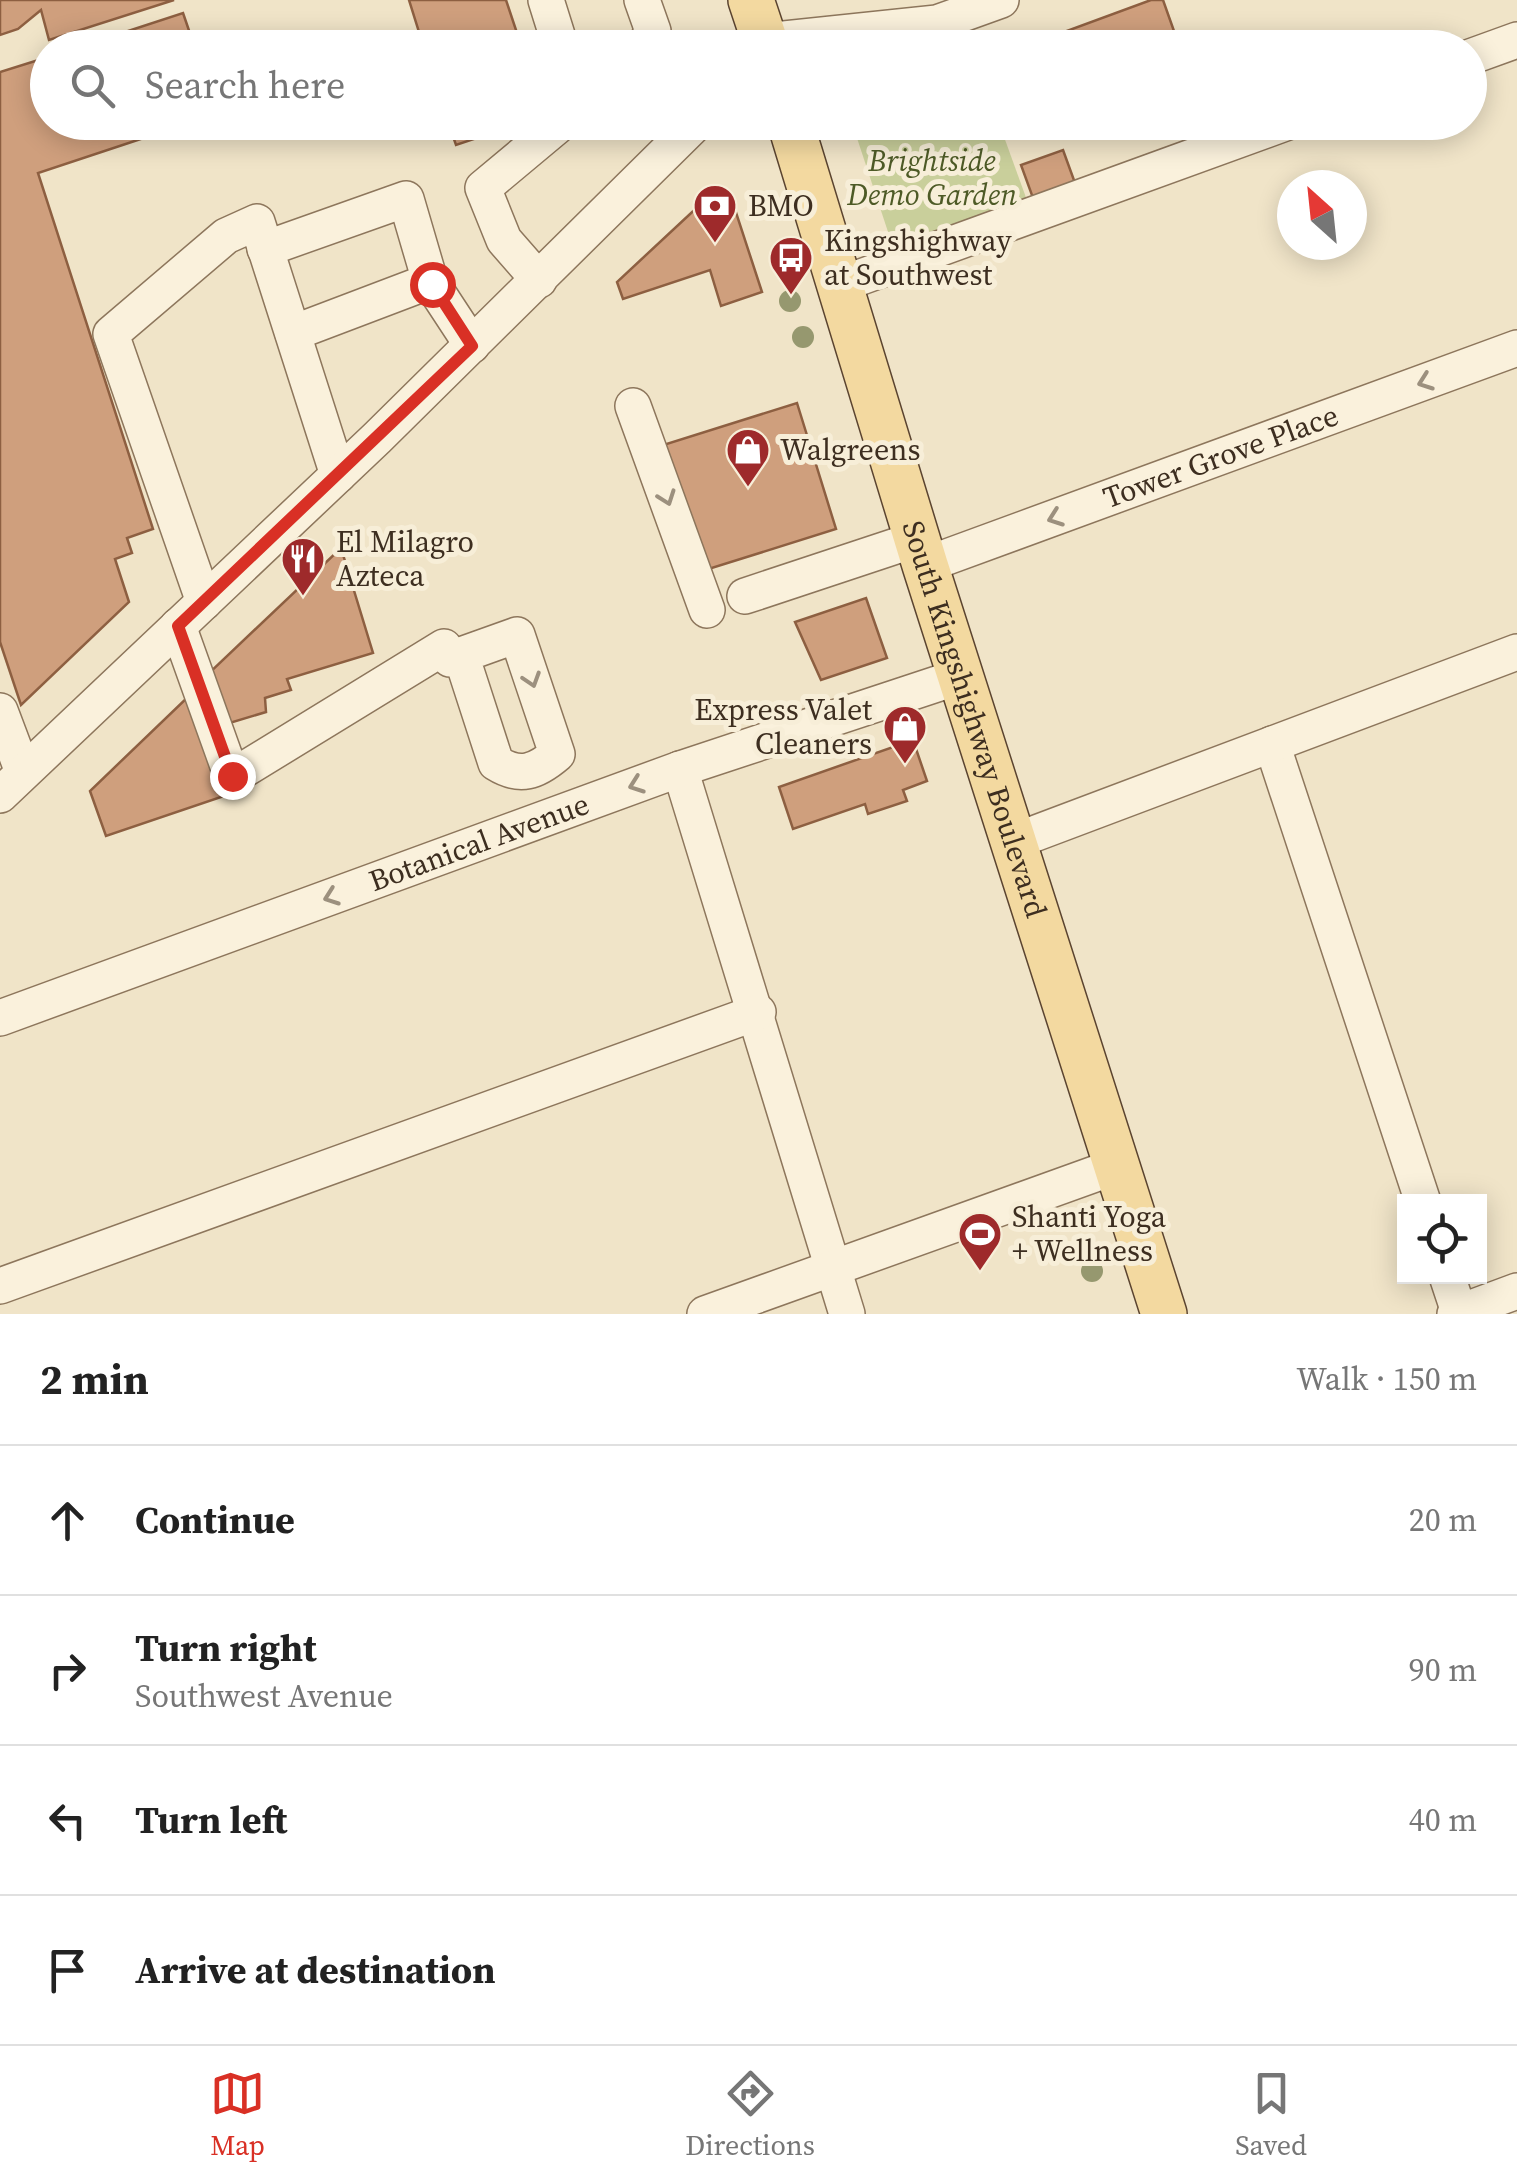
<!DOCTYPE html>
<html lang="en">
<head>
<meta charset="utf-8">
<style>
  :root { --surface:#fff; --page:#f2f2f2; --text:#222; --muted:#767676; --line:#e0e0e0; --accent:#d93025 }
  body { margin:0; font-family:"Source Serif 4",serif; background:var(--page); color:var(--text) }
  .controls { position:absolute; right:30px; bottom:30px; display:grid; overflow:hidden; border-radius:0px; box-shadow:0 5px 25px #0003 }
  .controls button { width:90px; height:90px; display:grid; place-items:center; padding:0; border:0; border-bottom:2px solid var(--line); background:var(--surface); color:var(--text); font:50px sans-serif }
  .compass { position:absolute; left:1277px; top:170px; width:90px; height:90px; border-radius:50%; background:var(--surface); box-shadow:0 5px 25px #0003; rotate:333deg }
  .stop { position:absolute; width:30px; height:30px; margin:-22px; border:8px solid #d93025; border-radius:50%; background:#fff }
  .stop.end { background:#d93025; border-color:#fff; box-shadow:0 2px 10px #0008 }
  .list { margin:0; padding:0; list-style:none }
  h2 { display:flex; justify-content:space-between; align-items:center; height:130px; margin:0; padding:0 40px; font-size:42px }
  h2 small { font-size:32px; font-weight:400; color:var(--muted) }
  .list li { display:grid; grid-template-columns:65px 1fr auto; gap:30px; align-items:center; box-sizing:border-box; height:150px; padding:0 40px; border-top:2px solid var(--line) }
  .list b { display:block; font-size:38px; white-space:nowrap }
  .list p { margin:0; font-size:32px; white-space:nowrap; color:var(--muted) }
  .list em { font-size:32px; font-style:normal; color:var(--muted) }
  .icon { flex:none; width:55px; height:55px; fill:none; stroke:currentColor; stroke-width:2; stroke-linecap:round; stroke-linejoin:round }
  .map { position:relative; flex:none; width:1517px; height:1314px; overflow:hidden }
  .search { position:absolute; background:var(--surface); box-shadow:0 5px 25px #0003; left:30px; right:30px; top:30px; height:110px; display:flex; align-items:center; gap:25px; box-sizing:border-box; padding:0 35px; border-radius:55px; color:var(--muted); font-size:38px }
  .sheet { height:730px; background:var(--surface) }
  nav { display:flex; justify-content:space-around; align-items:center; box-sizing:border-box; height:140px; border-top:2px solid var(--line); background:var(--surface); font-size:28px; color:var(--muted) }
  nav a { display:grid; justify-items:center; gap:5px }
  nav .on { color:var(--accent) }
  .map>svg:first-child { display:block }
  .green { fill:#c9cf9b }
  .building { fill:#cf9f7d; stroke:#8d5f41; stroke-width:2.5 }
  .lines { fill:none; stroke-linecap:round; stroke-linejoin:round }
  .minor-casing { stroke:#8d765c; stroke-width:38 }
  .major-casing { stroke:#5b4430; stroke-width:48 }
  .minor { stroke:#faf1dc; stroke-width:35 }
  .major { stroke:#f3d9a0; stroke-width:45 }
  .tree { fill:#96986f }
  .oneway { stroke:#9c907e }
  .route { stroke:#d93025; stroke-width:12 }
  .labels { text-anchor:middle; stroke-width:10; stroke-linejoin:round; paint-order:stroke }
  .park-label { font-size:30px; font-style:italic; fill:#4d5a26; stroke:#f7eed8 }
  .poi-label { font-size:30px; fill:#3d2e20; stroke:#f7eed8; text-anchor:start }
  .street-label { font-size:30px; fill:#3d2e20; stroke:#f7eed8 }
</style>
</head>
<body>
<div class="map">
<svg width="1517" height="1314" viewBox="0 0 1517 1314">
  <rect width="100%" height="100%" fill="#f0e4c8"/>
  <polygon class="green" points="852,123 999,123 1028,203 894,250"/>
  <g class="building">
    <polygon points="0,0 174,0 49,40 41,10 18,29 0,35"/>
    <polygon points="409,0 506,0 522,48 424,48"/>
    <polygon points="1151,0 1163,0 1180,48 1035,48 1034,43"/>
    <polygon points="183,13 195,48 76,48"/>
    <polygon points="48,57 48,122 192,122 38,173 153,529 127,538 132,553 115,559 129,602 21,705 0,642 0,72"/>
    <polygon points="448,122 525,122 456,145"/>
    <polygon points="1063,150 1075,183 1033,198 1021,165"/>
    <polygon points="718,188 729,191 762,292 721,306 710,270 623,299 617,282"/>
    <polygon points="797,403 836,529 699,572 660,446"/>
    <polygon points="341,548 373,653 287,679 291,690 265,698 266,712 223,725 207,675"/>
    <polygon points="866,598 887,658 821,680 795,622"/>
    <polygon points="191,694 227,795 106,836 90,791"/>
    <polygon points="913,740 927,781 903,790 907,801 868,814 865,804 793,829 779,787"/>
  </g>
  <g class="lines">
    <defs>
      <g id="minor">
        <polyline points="546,0 561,48"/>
        <polyline points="642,0 653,31 643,48"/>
        <polyline points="760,48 765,41 937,23 1001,0"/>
        <polyline points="1470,57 1517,40"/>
        <polyline points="265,249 406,199 430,281 472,345"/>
        <polyline points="539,280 504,240 483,188 562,122"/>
        <polyline points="839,285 1288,122"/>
        <polyline points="293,333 430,281"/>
        <polyline points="633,406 707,610"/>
        <path id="s1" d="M 925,565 L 1517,348"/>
        <polyline points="745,596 917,539"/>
        <polyline points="204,602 111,334 226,236 257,222 338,475"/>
        <path d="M 178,626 L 232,777 L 444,647 L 450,659 L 517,635 L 557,754 C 536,772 520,778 496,763 L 461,655"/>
        <polyline points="0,711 23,772"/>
        <polyline points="1272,744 1423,1202"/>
        <polyline points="680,769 847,1314"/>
        <polyline points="0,795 377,438 697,122"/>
        <polyline points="1015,841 1517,652"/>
        <path id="s2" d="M 0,1018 L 680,769 L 961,676"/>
        <polyline points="1447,1276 1459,1312"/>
        <polyline points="0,1286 758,1012"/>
        <polyline points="705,1314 1117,1166"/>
        <polyline points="1455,1314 1517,1291"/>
      </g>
      <g id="major">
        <polyline points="751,0 767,48"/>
        <path id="s3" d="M 790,122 L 925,565 L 1164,1314"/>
      </g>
    </defs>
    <use href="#minor" class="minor-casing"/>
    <use href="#major" class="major-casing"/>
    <use href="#minor" class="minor"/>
    <use href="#major" class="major"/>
  </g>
  <g class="tree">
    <circle cx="790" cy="301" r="11"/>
    <circle cx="803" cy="337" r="11"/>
    <circle cx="1092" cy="1271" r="11"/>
  </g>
  <defs><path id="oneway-chevron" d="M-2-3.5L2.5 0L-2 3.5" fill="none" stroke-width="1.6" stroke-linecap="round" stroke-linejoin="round" transform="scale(2.5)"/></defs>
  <g class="oneway">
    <use href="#oneway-chevron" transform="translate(1425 382) rotate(160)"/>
    <use href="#oneway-chevron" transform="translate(667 498) rotate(70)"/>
    <use href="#oneway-chevron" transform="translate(1055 518) rotate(160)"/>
    <use href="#oneway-chevron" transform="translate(532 680) rotate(72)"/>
    <use href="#oneway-chevron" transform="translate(636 785) rotate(160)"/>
    <use href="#oneway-chevron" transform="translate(331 897) rotate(160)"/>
  </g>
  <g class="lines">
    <polyline class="route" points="232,776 178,626 472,346 432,284"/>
  </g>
  <defs>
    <symbol id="bank-pin" viewBox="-11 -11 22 30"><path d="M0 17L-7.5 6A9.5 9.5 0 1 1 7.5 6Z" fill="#9e2a2b" stroke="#f7eed8"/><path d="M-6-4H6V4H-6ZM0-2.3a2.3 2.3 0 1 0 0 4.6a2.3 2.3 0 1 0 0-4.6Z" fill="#fff"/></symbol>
    <symbol id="bus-pin" viewBox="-11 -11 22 30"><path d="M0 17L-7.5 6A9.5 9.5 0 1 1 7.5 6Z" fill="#9e2a2b" stroke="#f7eed8"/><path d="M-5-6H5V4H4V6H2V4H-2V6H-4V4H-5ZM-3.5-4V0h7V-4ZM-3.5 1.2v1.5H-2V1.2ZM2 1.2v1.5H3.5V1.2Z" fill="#fff"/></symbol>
    <symbol id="shop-pin" viewBox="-11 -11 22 30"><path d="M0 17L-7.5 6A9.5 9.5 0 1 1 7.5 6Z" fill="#9e2a2b" stroke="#f7eed8"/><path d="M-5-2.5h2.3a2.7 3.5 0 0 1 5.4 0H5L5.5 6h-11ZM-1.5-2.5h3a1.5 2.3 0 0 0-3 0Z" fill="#fff"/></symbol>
    <symbol id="restaurant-pin" viewBox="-11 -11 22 30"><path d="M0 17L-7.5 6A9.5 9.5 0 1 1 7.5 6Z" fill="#9e2a2b" stroke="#f7eed8"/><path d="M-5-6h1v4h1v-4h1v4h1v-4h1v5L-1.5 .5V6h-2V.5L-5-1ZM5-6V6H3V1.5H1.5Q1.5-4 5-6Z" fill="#fff"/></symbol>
    <symbol id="stadium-pin" viewBox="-11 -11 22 30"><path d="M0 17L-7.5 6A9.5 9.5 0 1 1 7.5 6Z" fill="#9e2a2b" stroke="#f7eed8"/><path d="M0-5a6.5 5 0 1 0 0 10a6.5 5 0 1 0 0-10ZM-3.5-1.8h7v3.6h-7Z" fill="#fff"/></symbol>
  </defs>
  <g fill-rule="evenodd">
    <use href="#bank-pin" x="690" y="181" width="50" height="68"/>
    <use href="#bus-pin" x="766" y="233" width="50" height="68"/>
    <use href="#shop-pin" x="723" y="425" width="50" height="68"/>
    <use href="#restaurant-pin" x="278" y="534" width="50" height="68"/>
    <use href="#shop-pin" x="880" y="702" width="50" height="68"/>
    <use href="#stadium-pin" x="955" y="1209" width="50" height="68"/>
  </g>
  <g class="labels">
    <g class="park-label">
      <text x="932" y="171">Brightside<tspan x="932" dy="34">Demo Garden</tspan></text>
    </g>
    <g class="poi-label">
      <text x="748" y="216">BMO</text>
      <text x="824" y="251">Kingshighway<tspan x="824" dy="34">at Southwest</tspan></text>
      <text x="780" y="460">Walgreens</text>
      <text x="336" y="552">El Milagro<tspan x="336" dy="34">Azteca</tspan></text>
      <text x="872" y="720" text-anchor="end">Express Valet<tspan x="872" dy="34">Cleaners</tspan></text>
      <text x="1012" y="1227">Shanti Yoga<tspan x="1012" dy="34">+ Wellness</tspan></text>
    </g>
    <g class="street-label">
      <text dy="10" stroke="none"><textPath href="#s1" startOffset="315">Tower Grove Place</textPath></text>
      <text dy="10" stroke="none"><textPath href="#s3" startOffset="625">South Kingshighway Boulevard</textPath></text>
      <text dy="10" stroke="none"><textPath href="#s2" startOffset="510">Botanical Avenue</textPath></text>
    </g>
  </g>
</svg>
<div class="controls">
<button><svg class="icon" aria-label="locate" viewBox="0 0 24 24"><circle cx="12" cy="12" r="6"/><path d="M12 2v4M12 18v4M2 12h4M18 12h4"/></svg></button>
</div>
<svg class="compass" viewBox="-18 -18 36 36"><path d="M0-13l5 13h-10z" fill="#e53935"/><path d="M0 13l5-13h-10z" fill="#767676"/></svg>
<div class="stop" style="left:432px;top:284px"></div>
<div class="stop end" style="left:232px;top:776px"></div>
<div class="search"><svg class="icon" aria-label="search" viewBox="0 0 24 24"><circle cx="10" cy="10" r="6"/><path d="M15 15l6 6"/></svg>Search here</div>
</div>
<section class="sheet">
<h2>2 min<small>Walk · 150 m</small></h2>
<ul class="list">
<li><svg class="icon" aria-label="ahead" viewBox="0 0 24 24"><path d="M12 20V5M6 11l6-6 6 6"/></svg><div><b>Continue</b></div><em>20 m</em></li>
<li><svg class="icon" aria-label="right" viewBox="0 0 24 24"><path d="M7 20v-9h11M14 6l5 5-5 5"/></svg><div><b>Turn right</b><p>Southwest Avenue</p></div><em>90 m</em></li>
<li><svg class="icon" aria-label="left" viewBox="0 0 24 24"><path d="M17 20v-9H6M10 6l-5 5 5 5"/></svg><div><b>Turn left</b></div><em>40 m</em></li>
<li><svg class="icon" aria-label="arrive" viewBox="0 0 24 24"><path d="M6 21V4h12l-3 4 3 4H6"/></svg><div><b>Arrive at destination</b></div></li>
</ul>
</section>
<nav>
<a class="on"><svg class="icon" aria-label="map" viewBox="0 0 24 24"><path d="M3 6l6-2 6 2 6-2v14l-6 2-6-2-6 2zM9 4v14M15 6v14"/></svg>Map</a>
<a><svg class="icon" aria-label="directions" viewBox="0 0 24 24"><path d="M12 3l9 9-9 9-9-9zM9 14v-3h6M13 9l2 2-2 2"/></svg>Directions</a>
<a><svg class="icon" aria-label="saved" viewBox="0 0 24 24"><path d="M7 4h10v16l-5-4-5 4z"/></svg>Saved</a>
</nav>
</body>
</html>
